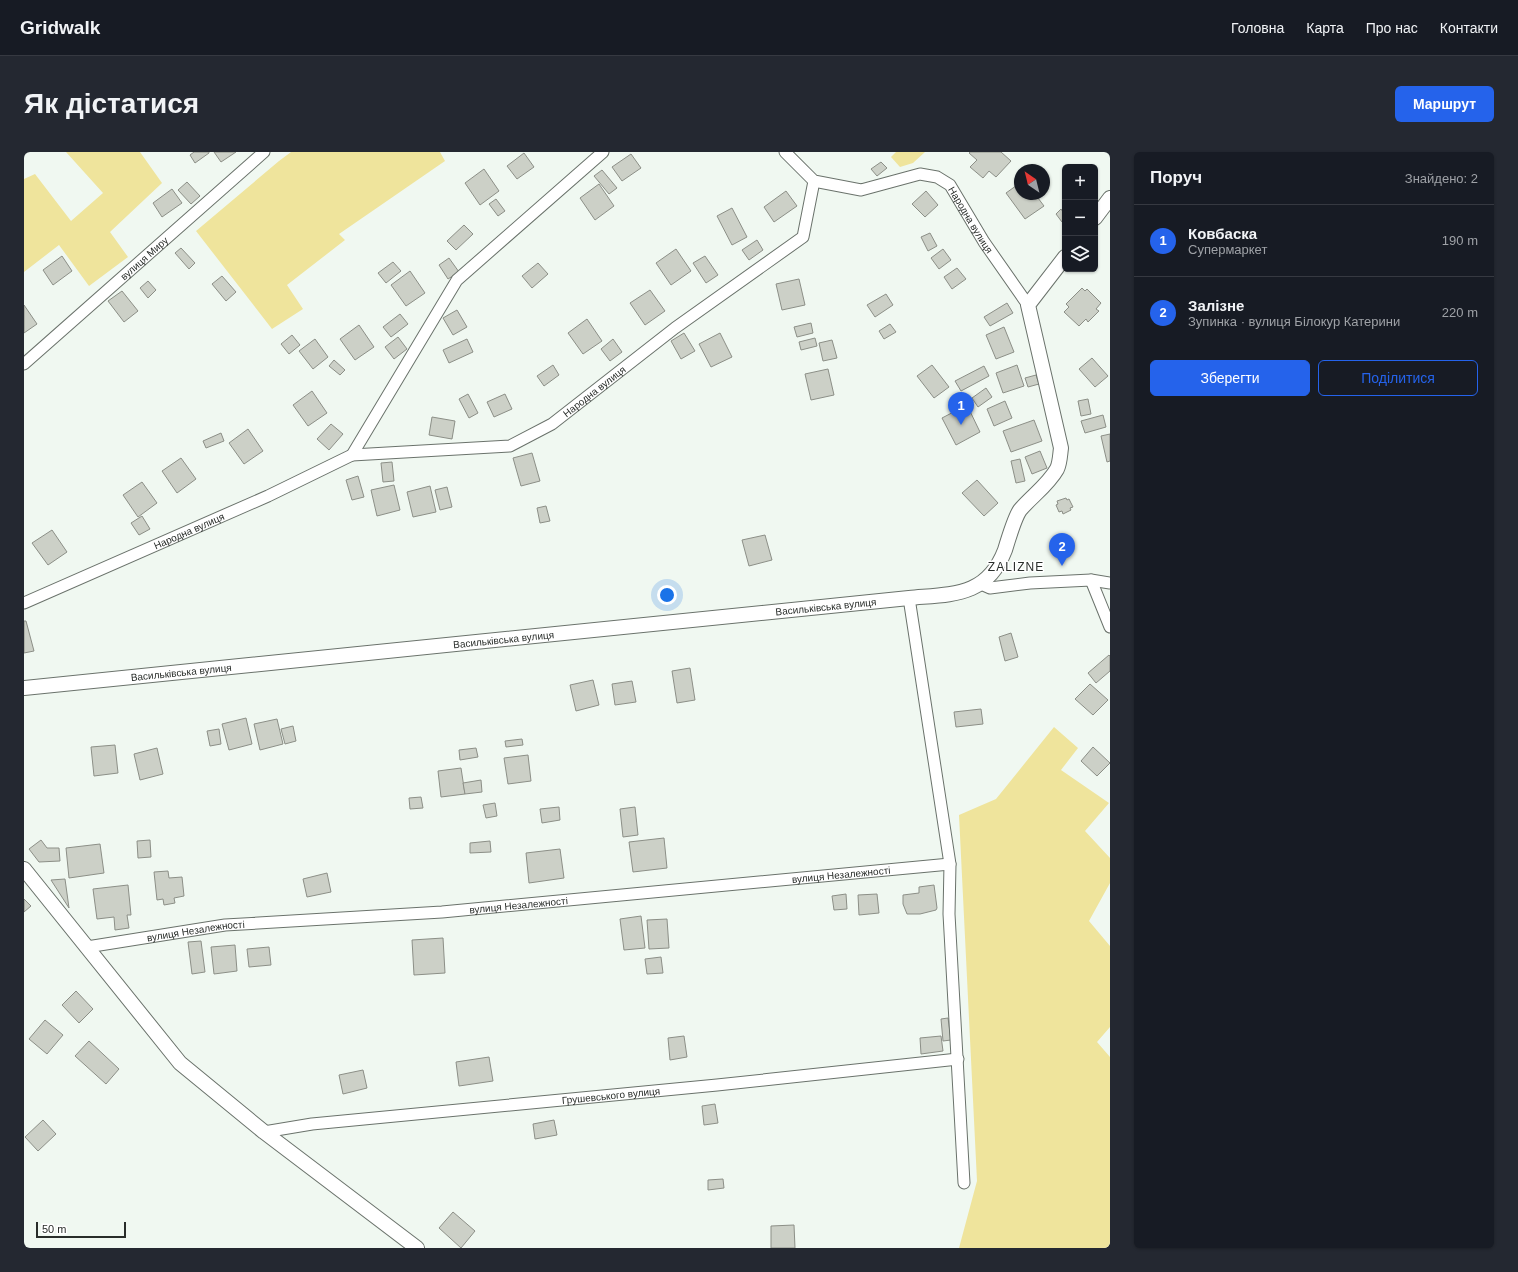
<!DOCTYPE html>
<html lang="uk">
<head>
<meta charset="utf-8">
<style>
  :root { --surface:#171b24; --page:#242831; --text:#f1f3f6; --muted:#9ea1a6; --line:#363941; --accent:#2563eb }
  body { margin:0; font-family:Arial,sans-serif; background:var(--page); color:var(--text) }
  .controls { position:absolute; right:12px; top:12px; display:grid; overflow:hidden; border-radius:6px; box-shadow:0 1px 3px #0004 }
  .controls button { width:36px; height:36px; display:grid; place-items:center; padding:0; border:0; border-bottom:1px solid var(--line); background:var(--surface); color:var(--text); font:20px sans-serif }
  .compass { position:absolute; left:990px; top:12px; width:36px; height:36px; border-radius:50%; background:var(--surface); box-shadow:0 1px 3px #0004; rotate:325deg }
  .scale { position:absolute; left:12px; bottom:10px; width:90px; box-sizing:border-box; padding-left:4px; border:2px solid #292d2a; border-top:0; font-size:11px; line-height:14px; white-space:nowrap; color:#292d2a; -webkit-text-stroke:3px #fff; paint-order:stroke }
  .you { position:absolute; left:643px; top:443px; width:14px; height:14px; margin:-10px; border:3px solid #fff; border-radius:50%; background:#1a73e8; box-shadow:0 0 0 6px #1a73e833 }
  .badge { display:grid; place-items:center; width:26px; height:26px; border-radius:50%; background:var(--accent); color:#fff; font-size:13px; font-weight:700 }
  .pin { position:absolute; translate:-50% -33px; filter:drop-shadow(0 1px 2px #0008) }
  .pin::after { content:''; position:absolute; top:21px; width:14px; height:12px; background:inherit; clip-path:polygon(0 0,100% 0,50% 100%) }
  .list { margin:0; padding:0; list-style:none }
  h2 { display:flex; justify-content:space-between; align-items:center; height:52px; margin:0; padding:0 16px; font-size:17px }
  h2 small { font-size:13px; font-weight:400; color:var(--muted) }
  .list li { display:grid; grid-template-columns:26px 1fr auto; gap:12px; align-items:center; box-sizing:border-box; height:72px; padding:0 16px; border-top:1px solid var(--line) }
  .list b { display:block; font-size:15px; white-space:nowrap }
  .list p { margin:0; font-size:13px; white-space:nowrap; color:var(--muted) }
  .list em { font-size:13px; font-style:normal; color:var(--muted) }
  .actions { display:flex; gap:8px; padding:12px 16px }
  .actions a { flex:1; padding:9px 0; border:1px solid var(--accent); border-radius:6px; text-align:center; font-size:14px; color:var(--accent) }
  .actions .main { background:var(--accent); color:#fff }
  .icon { flex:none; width:22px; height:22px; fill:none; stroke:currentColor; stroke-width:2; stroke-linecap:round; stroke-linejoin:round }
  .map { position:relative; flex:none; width:1086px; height:1096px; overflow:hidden; border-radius:6px }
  header { display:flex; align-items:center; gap:24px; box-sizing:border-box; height:56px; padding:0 20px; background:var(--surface); border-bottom:1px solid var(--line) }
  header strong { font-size:19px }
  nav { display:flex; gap:22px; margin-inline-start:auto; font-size:14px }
  .intro { display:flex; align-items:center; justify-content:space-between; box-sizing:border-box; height:96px; padding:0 24px }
  h1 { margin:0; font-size:28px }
  .button { padding:10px 18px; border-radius:6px; background:var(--accent); color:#fff; font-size:14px; font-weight:700 }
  main { display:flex; gap:24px; padding:0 24px }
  aside { flex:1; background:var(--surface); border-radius:6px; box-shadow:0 1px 3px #0004 }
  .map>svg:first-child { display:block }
  .green { fill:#efe49c }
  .building { fill:#ccd0c7; stroke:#8c8f87 }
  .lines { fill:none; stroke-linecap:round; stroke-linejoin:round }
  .minor-casing { stroke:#6a726b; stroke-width:13 }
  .tertiary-casing { stroke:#6a726b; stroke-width:16 }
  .minor { stroke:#fff; stroke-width:11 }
  .tertiary { stroke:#fff; stroke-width:14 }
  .labels { text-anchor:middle; stroke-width:3; stroke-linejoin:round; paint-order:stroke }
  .street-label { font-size:10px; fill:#292d2a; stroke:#fff }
  .quarter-label { font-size:12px; letter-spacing:1px; fill:#292d2a; stroke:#fff }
</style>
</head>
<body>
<header>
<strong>Gridwalk</strong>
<nav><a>Головна</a><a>Карта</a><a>Про нас</a><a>Контакти</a></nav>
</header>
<div class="intro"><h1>Як дістатися</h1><a class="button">Маршрут</a></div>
<main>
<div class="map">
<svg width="1086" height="1096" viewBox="0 0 1086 1096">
  <rect width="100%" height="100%" fill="#f0f8f1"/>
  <g class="green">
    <polygon points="42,0 116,0 138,31 86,80 104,105 65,134 35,93 0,120 0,27 11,22 47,69 79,41"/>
    <polygon points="267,0 416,0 421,9 315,82 321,88 263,133 279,157 248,177 172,79 255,9"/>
    <polygon points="872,0 901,0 889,11 876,15 867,5"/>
    <polygon points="1030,575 1054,596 1037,618 1085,651 1061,679 1086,706 1086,731 1065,769 1086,794 1086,875 1073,890 1086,905 1086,1096 935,1096 953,1029 935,663 972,647"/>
  </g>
  <g class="building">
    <polygon points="170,0 185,0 185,1 171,11 166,3"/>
    <polygon points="190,0 212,0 197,10"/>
    <polygon points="946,0 977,0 987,9 972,25 965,19 959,26 946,15 953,8 945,1"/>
    <polygon points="500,1 510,15 493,27 483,14"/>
    <polygon points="607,2 617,16 598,29 588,15"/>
    <polygon points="857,10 863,16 853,24 847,17"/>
    <polygon points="460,17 475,39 456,53 441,31"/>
    <polygon points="578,18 593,36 585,42 570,24"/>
    <polygon points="163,30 176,44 167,52 154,38"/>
    <polygon points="996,31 996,42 1011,42 1020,54 1001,67 982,41"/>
    <polygon points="575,32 590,54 571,68 556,46"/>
    <polygon points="148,37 158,51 138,65 129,51"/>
    <polygon points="762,39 773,54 750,70 740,55"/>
    <polygon points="902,39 914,53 901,65 888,52"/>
    <polygon points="472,47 481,59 474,64 465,52"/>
    <polygon points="708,56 723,85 708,93 693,64"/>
    <polygon points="1037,57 1041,63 1041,68 1038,70 1032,62"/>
    <polygon points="440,73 449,82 432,98 423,89"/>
    <polygon points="906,81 913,94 904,99 897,85"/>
    <polygon points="733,88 739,98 725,108 718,98"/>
    <polygon points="157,96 171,111 165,117 151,101"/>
    <polygon points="652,97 667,119 647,133 632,111"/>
    <polygon points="919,97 927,108 915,117 907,106"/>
    <polygon points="38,104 48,119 29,133 19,118"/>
    <polygon points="681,104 694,123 682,131 669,111"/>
    <polygon points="425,106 435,120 424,127 415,113"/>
    <polygon points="369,110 377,119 362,131 354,121"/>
    <polygon points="514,111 524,122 508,136 498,124"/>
    <polygon points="933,116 942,127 928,137 920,125"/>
    <polygon points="386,119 401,141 382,154 367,133"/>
    <polygon points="198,124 212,140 202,149 188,132"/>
    <polygon points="775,127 781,153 758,158 752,132"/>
    <polygon points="124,129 132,138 124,146 116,136"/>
    <polygon points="1058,136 1061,139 1063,137 1077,151 1072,157 1075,159 1064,170 1062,167 1055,174 1040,160 1045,155 1042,152"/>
    <polygon points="626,138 641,159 621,173 606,151"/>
    <polygon points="98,139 114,159 100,170 84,149"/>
    <polygon points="862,142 869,153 851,165 843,153"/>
    <polygon points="983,151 989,161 966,174 960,165"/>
    <polygon points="0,153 13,172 0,181"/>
    <polygon points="433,158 443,175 429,183 419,166"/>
    <polygon points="376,162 384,172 367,185 359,175"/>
    <polygon points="563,167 578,189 559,202 544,181"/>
    <polygon points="787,171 789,181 773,185 770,175"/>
    <polygon points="866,172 872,180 860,187 855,179"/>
    <polygon points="335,173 350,195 331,208 316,187"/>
    <polygon points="980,175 990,200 972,207 962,183"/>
    <polygon points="660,181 671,199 657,207 647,189"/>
    <polygon points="696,181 708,205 687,215 675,192"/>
    <polygon points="268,183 276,193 265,202 257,192"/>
    <polygon points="374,185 383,197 370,207 361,195"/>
    <polygon points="791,186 793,194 777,198 775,190"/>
    <polygon points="291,187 304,205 289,217 275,199"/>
    <polygon points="443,187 449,200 425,211 419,198"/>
    <polygon points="589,187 598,200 586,209 577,197"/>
    <polygon points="808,188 813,206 799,209 795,191"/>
    <polygon points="1068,206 1084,224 1071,235 1055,217"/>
    <polygon points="310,208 321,218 316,223 305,214"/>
    <polygon points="529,213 535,223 520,234 513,224"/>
    <polygon points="908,213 925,235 910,246 893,224"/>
    <polygon points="993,213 1000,234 979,241 972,221"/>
    <polygon points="960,214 965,224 937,239 931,229"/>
    <polygon points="804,217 810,243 787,248 781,222"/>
    <polygon points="1012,223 1015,232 1004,235 1001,226"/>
    <polygon points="962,236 968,245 954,255 948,246"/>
    <polygon points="288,239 303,261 284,274 269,253"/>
    <polygon points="444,242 454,261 445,266 435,247"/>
    <polygon points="481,242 488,257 470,265 463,250"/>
    <polygon points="1064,247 1067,262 1057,264 1054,249"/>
    <polygon points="981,249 988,266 970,274 963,257"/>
    <polygon points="943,253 956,280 932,293 918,266"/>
    <polygon points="1079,263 1082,275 1061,281 1057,269"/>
    <polygon points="408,265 431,269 428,287 405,283"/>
    <polygon points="1010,268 1018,289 987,300 979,279"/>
    <polygon points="307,272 319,282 305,298 293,287"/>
    <polygon points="224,277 239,299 220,312 205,291"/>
    <polygon points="197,281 200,289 182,296 179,289"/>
    <polygon points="1086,282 1086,309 1083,310 1077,284"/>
    <polygon points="1016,299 1023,316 1008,322 1001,305"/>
    <polygon points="508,301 516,329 497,334 489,306"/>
    <polygon points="157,306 172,327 153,341 138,319"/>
    <polygon points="996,307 1001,329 992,331 987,309"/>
    <polygon points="368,310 370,329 359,330 357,311"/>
    <polygon points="334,324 340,345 328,348 322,328"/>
    <polygon points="953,328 974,351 960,364 938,341"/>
    <polygon points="118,330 133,351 114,365 99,343"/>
    <polygon points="370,333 376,358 353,364 347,338"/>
    <polygon points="406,334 412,360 389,365 383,340"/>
    <polygon points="423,335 428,355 416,358 411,338"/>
    <polygon points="1042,346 1043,348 1045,347 1049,355 1046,356 1047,358 1039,362 1038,359 1035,360 1032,353 1034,352 1033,349"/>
    <polygon points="522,354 526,369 516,371 513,356"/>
    <polygon points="118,364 126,377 115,383 107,371"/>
    <polygon points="28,378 43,400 24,413 8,391"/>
    <polygon points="741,383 748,408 725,414 718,388"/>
    <polygon points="0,469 2,469 10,499 0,501"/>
    <polygon points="987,481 994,505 981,509 975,485"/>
    <polygon points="1085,503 1086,504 1086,519 1072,531 1064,521"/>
    <polygon points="666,516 671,548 653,551 648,519"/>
    <polygon points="569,528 575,553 552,559 546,533"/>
    <polygon points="608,529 612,550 591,553 588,532"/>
    <polygon points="1066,532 1084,548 1069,563 1051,547"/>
    <polygon points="957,557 959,572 932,575 930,560"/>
    <polygon points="222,566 228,592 205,598 198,572"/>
    <polygon points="253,567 259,592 236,598 230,572"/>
    <polygon points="269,574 272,589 261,592 257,577"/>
    <polygon points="195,577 197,592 186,594 183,579"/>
    <polygon points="498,587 499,593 482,595 481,589"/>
    <polygon points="91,593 94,621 70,624 67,595"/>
    <polygon points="1069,595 1086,611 1073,624 1057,609"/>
    <polygon points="133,596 139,622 116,628 110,602"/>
    <polygon points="452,596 454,605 436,608 435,598"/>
    <polygon points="504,603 507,629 484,632 480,606"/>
    <polygon points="437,616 441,642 417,645 414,619"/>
    <polygon points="457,628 458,640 441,642 439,631"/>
    <polygon points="397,645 399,656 386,657 385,646"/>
    <polygon points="471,651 473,664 462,666 459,653"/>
    <polygon points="535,655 536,668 518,671 516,657"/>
    <polygon points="611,655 614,683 599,685 596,657"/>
    <polygon points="640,686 643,716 609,720 605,690"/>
    <polygon points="17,688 23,696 35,696 36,709 15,710 5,697"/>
    <polygon points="126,688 127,705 114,706 113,689"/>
    <polygon points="466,689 467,700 446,701 446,691"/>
    <polygon points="76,692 80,721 45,726 42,696"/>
    <polygon points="536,697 540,726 505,731 502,701"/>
    <polygon points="144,719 145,726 158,725 160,744 150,746 151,751 140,753 139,747 133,748 130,720"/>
    <polygon points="303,721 307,740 283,745 279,727"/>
    <polygon points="41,727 45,756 27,728"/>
    <polygon points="104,733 107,763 103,763 105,776 91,778 90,765 73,767 69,737"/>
    <polygon points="910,733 913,756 912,758 896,762 883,762 879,752 879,743 895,741 895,735"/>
    <polygon points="822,742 823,757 810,758 808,744"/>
    <polygon points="853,742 855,761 835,763 834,743"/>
    <polygon points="0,747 7,754 0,760"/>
    <polygon points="617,764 621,796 600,798 596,767"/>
    <polygon points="643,767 645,796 625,797 623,768"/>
    <polygon points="419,786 421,821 390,823 388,788"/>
    <polygon points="177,789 181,820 168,822 164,790"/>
    <polygon points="211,793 213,819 190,822 187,795"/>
    <polygon points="245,795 247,813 225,815 223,797"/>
    <polygon points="637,805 639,821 623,822 621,807"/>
    <polygon points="52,839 69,857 55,871 38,853"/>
    <polygon points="924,866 927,888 919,889 917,867"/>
    <polygon points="21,868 39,883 23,902 5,887"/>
    <polygon points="660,884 663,905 646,908 644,886"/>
    <polygon points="917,884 919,899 897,902 896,886"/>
    <polygon points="65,889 95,917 82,932 51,904"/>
    <polygon points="465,905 469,929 435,934 432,910"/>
    <polygon points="339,918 343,936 319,942 315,923"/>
    <polygon points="691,952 694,971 680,973 678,954"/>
    <polygon points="19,968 32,982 14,999 1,985"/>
    <polygon points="530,968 533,983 511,987 509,972"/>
    <polygon points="699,1027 700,1036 684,1038 684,1028"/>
    <polygon points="429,1060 451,1079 437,1096 415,1076"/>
    <polygon points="770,1073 771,1096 747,1096 747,1074"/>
  </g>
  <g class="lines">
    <defs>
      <g id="minor">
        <path id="s1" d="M 761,0 L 790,29 L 837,38 L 896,22 L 913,25 L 926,33 L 960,90 L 1004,153"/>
        <path id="s2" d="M 0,212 L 240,0"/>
        <path id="s3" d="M 328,303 L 486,294 L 528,272 L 651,176 L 779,85 L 790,29"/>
        <polyline points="1067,428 1086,475"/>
        <polyline points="957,432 966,436 1006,431 1067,428 1086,431"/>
        <polyline points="885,446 926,712 925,762 940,1031"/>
        <path id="s4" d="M 0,451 L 244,344 L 328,303 L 433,128 L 579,0"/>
        <path id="s5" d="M 63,795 L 201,773 L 418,760 L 926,712"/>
        <path id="s6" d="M 240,980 L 288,972 L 693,933 L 934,907"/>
      </g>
      <g id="tertiary">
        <polyline points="1071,66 1086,46"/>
        <path id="s7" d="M 0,536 L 885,446 C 928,442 963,445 981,398 C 984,388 991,365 996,358 C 1008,344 1024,333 1033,317 C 1036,311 1036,303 1037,296 L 1004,153 L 1041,105"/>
        <polyline points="0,717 156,911 240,980 393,1096"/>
      </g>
    </defs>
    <use href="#minor" class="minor-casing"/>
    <use href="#tertiary" class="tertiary-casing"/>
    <use href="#minor" class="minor"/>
    <use href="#tertiary" class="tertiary"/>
  </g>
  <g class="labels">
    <g class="street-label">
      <text dy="4" stroke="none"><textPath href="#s1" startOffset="223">Народна вулиця</textPath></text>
      <text dy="4" stroke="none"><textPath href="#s2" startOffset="160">вулиця Миру</textPath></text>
      <text dy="4" stroke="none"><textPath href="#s3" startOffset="259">Народна вулиця</textPath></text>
      <text dy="4" stroke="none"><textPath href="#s4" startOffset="180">Народна вулиця</textPath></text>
      <text dy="4" stroke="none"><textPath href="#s7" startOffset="806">Васильківська вулиця</textPath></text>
      <text dy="4" stroke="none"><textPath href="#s7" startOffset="482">Васильківська вулиця</textPath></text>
      <text dy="4" stroke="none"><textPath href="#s7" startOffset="158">Васильківська вулиця</textPath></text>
      <text dy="4" stroke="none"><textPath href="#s5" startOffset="758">вулиця Незалежності</textPath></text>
      <text dy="4" stroke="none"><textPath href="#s5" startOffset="434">вулиця Незалежності</textPath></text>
      <text dy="4" stroke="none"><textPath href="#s5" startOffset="110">вулиця Незалежності</textPath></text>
      <text dy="4" stroke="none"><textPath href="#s6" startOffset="349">Грушевського вулиця</textPath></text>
    </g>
    <g class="quarter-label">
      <text x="992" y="419">ZALIZNE</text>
    </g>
  </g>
</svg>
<div class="controls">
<button>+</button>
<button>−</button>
<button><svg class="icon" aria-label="layers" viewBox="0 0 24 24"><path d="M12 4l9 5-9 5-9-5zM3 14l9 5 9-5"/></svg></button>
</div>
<svg class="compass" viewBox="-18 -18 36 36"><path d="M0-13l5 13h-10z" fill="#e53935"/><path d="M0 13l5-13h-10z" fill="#9ea1a6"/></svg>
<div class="scale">50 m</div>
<div class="you"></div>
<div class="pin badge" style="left:937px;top:273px">1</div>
<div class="pin badge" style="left:1038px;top:414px">2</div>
</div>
<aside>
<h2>Поруч<small>Знайдено: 2</small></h2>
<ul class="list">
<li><span class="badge">1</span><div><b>Ковбаска</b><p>Супермаркет</p></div><em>190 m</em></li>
<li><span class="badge">2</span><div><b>Залізне</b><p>Зупинка · вулиця Білокур Катерини</p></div><em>220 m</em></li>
</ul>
<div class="actions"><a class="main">Зберегти</a><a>Поділитися</a></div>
</aside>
</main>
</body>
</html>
